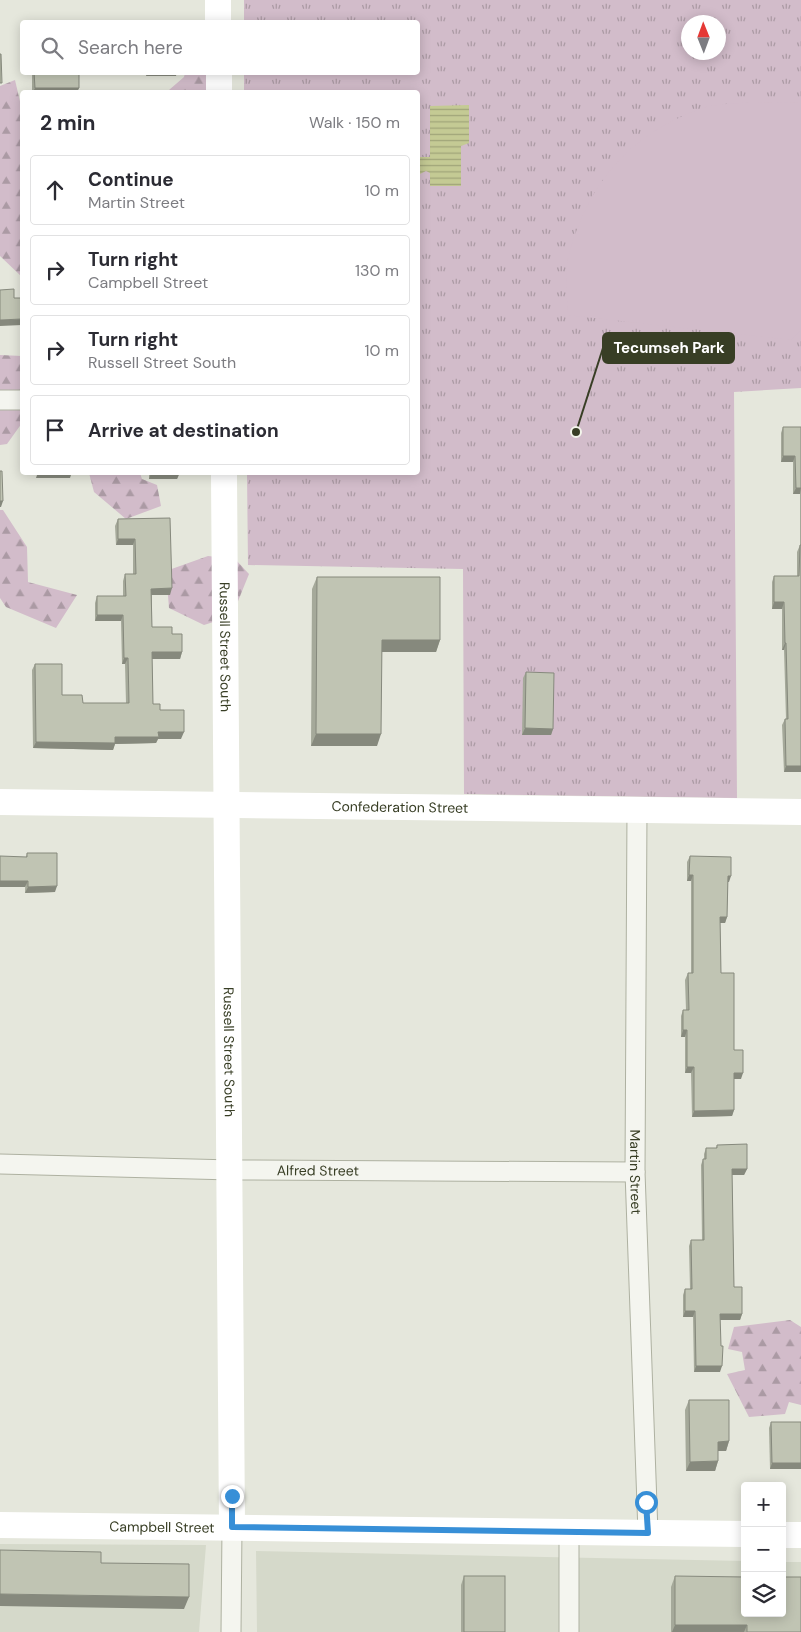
<!DOCTYPE html>
<html lang="en">
<head>
<meta charset="utf-8">
<style>
  :root { --surface:#fff; --page:#f7f7f7; --text:#2b2b33; --muted:#7c7c81; --line:#e1e1e2 }
  body { margin:0; font-family:"DM Sans",sans-serif; background:var(--page); color:var(--text) }
  .controls { position:absolute; right:15px; bottom:15px; display:grid; overflow:hidden; border-radius:5px; box-shadow:0 2px 12px #0003 }
  .controls button { width:45px; height:45px; display:grid; place-items:center; padding:0; border:0; border-bottom:1px solid var(--line); background:var(--surface); color:var(--text); font:25px sans-serif }
  .compass { position:absolute; left:681px; top:15px; width:45px; height:45px; border-radius:50%; background:var(--surface); box-shadow:0 2px 12px #0003; rotate:359deg }
  .stop { position:absolute; width:15px; height:15px; margin:-11px; border:4px solid #378fd7; border-radius:50%; background:#fff }
  .stop.end { background:#378fd7; border-color:#fff; box-shadow:0 1px 5px #0008 }
  .list { margin:0; padding:0; list-style:none }
  h2 { display:flex; justify-content:space-between; align-items:center; height:65px; margin:0; padding:0 20px; font-size:21px }
  h2 small { font-size:16px; font-weight:400; color:var(--muted) }
  .list li { display:grid; grid-template-columns:32px 1fr auto; gap:15px; align-items:center; box-sizing:border-box; height:70px; margin:0 10px 10px; padding:0 10px; border:1px solid var(--line); border-radius:5px }
  .list b { display:block; font-size:19px; white-space:nowrap }
  .list p { margin:0; font-size:16px; white-space:nowrap; color:var(--muted) }
  .list em { font-size:16px; font-style:normal; color:var(--muted) }
  .icon { flex:none; width:28px; height:28px; fill:none; stroke:currentColor; stroke-width:2; stroke-linecap:round; stroke-linejoin:round }
  .map { position:relative; flex:none; width:801px; height:1632px; overflow:hidden }
  .search { position:absolute; background:var(--surface); box-shadow:0 2px 12px #0003; left:20px; top:20px; width:400px; height:55px; display:flex; align-items:center; gap:12px; box-sizing:border-box; padding:0 18px; border-radius:5px; color:var(--muted); font-size:19px }
  .panel { position:absolute; background:var(--surface); box-shadow:0 2px 12px #0003; left:20px; top:90px; width:400px; height:385px; border-radius:5px }
  .map>svg:first-child { display:block }
  .built { fill:#d5d9ca }
  .grass { fill:url(#grass-tufts); fill-rule:evenodd }
  .forest { fill:url(#forest-firs) }
  .pitch { fill:#d2bcca }
  .water { fill:url(#water-rules) }
  .lines { fill:none; stroke-linecap:round; stroke-linejoin:round }
  .street-casing { stroke:#aeb1a1; stroke-width:21 }
  .street { stroke:#f4f5ef; stroke-width:19 }
  .secondary { stroke:#fff; stroke-width:26 }
  .wall { fill:#a5a99a }
  .shaded-wall { fill:#86897d }
  .building { fill:#c0c4b3; stroke:#86897d }
  .route { stroke:#378fd7; stroke-width:6 }
  .labels { text-anchor:middle; stroke-width:4; stroke-linejoin:round; paint-order:stroke }
  .street-label { font-size:14px; fill:#383e25; stroke:#f3f5eb }
  .leader { fill:none; stroke:#383e25; stroke-width:2 }
  .callout-dot { fill:#383e25; stroke:#f3f5eb; stroke-width:2 }
  .callout { fill:#383e25; stroke:#383e25; stroke-width:2 }
  .callout-label { font-size:15px; text-anchor:middle; font-weight:bold; fill:#fff }
</style>
</head>
<body>
<div class="map">
<svg width="801" height="1632" viewBox="0 0 801 1632">
  <defs>
    <pattern id="grass-tufts" width="24" height="20" patternUnits="userSpaceOnUse" patternTransform="scale(1.25)"><rect width="24" height="20" fill="#d2bcca"/><path d="M3 7l-1-3M5 7V3M7 7l1-3M15 17l-1-3M17 17v-4M19 17l1-3" fill="none" stroke="#ab9aa4"/></pattern>
    <pattern id="forest-firs" width="22" height="20" patternUnits="userSpaceOnUse" patternTransform="scale(1.25)"><rect width="22" height="20" fill="#d2bcca"/><path d="M5 1l3.5 6h-7zM16 11l3.5 6h-7z" fill="#ab9aa4"/></pattern>
    <pattern id="water-rules" width="6" height="5" patternUnits="userSpaceOnUse" patternTransform="scale(1.25)"><rect width="6" height="5" fill="#c4ca94"/><path d="M0 2.5h6" fill="none" stroke="#a0a579"/></pattern>
  </defs>
  <rect width="100%" height="100%" fill="#e5e7dc"/>
  <g class="built">
    <polygon points="0,1544 206,1545 199,1632 0,1632"/>
    <polygon points="256,1551 745,1561 745,1613 782,1613 782,1562 801,1562 801,1632 257,1632"/>
  </g>
  <path class="grass" d="M 244,0 L 801,0 L 801,388 L 734,392 L 737,798 L 464,794 L 463,569 L 248,565 L 247,473 L 418,472 L 418,92 L 244,92 L 244,73 L 418,72 L 418,22 L 244,22 ZM 688,22 L 718,22 L 718,52 L 688,52 Z"/>
  <g class="forest">
    <polygon points="185,73 217,73 217,92 169,92 169,90 184,77"/>
    <polygon points="15,80 22,110 22,277 0,256 0,86"/>
    <polygon points="0,355 22,356 22,423 7,444 0,445"/>
    <polygon points="89,473 140,473 142,479 157,485 161,506 126,519 94,492"/>
    <polygon points="0,510 3,510 27,547 28,582 77,595 56,628 6,607 0,598"/>
    <polygon points="208,556 235,559 249,574 232,616 204,625 169,608 166,571"/>
    <polygon points="790,1320 801,1327 801,1405 789,1402 785,1414 749,1417 727,1374 745,1370 742,1352 728,1349 734,1327"/>
  </g>
  <path class="pitch" d="M 753,102 L 801,103 L 801,330 L 791,340 L 567,315 C 568,296 564,272 569,254 C 589,182 629,135 700,109 C 716,103 736,104 753,102 Z"/>
  <polygon class="water" points="469,105 469,143 461,146 461,186 430,186 430,173 426,171 420,174 418,181 418,157 430,157 430,106"/>
  <g class="lines">
    <defs>
      <g id="street">
        <polyline points="0,400 22,400"/>
        <path id="s1" d="M 637,811 L 635,1172 L 648,1533"/>
        <path id="s2" d="M 0,1164 L 232,1170 L 635,1172"/>
        <polyline points="231,1632 232,1527"/>
        <polyline points="569,1632 569,1533"/>
      </g>
    </defs>
    <use href="#street" class="street-casing"/>
    <use href="#street" class="street"/>
    <g class="secondary">
      <polyline points="218,0 218,22"/>
      <polyline points="219,72 219,92"/>
      <path id="s3" d="M 224,472 C 226,824 232,1176 232,1527"/>
      <path id="s4" d="M 0,802 L 801,812"/>
      <path id="s5" d="M 0,1525 L 745,1534"/>
      <polyline points="782,1535 801,1535"/>
    </g>
  </g>
  <g class="wall">
    <polygon points="32,72 79,72 79,88 77,92 32,92"/>
    <polygon points="783,427 801,427 801,772 784,772 782,725 785,719 786,719 784,650 782,650 782,609 772,609 772,582 774,576 797,576 797,552 800,545 800,494 793,494 793,462 781,462 781,433"/>
    <polygon points="149,472 180,472 177,479 149,479"/>
    <polygon points="170,518 170,595 152,595 152,627 172,634 182,652 180,659 152,659 153,704 160,710 181,739 158,739 156,743 115,744 113,750 33,748 32,670 35,664 62,695 83,703 126,703 125,664 122,664 121,621 95,621 95,603 97,596 123,596 123,581 125,574 133,574 133,545 116,545 115,526 118,519"/>
    <polygon points="317,577 440,640 436,652 382,652 377,746 311,746 312,589"/>
    <polygon points="526,672 553,729 551,735 522,735 523,678"/>
    <polygon points="27,853 55,892 25,893 26,857"/>
    <polygon points="690,856 729,882 728,882 727,917 725,923 720,923 721,973 734,1050 741,1079 734,1079 734,1110 732,1116 692,1117 691,1073 685,1073 685,1037 681,1037 681,1016 683,1010 686,1010 685,980 688,973 691,973 691,881 687,881 687,862"/>
    <polygon points="717,1145 747,1169 744,1175 732,1175 734,1287 742,1314 740,1320 720,1320 720,1372 694,1372 693,1317 683,1317 683,1295 685,1289 690,1289 689,1246 691,1240 702,1240 701,1165 703,1159 704,1159 704,1154 706,1148 716,1148"/>
    <polygon points="689,1400 729,1441 726,1451 718,1451 718,1461 715,1471 686,1471 685,1410"/>
    <polygon points="771,1422 801,1422 801,1469 770,1469 769,1428"/>
    <polygon points="464,1576 505,1632 461,1632 461,1585"/>
    <polygon points="675,1576 801,1632 671,1632 671,1587"/>
  </g>
  <g class="shaded-wall">
    <polygon points="147,72 177,72 176,76 146,76"/>
    <polygon points="35,88 79,88 77,92 33,92"/>
    <polygon points="22,319 22,325 0,326 0,320"/>
    <polygon points="783,456 795,456 793,462 781,462"/>
    <polygon points="38,472 72,472 70,478 36,478"/>
    <polygon points="180,472 177,479 149,479 151,473"/>
    <polygon points="796,488 801,488 800,494 793,494"/>
    <polygon points="0,501 3,501 1,507 0,507"/>
    <polygon points="118,539 135,539 133,545 116,545"/>
    <polygon points="172,588 170,595 149,595 151,589"/>
    <polygon points="774,602 784,602 782,609 772,609"/>
    <polygon points="97,615 123,615 121,621 95,621"/>
    <polygon points="382,640 440,640 436,652 377,652"/>
    <polygon points="785,643 786,643 784,650 782,650"/>
    <polygon points="152,652 182,652 180,659 150,659"/>
    <polygon points="124,658 128,658 125,664 122,664"/>
    <polygon points="525,728 553,729 551,735 522,735"/>
    <polygon points="158,732 184,732 181,739 158,739 156,743 115,744 113,750 33,748 36,742 115,737"/>
    <polygon points="316,734 381,734 377,746 311,746"/>
    <polygon points="786,766 801,766 801,772 784,772"/>
    <polygon points="689,875 693,875 691,881 687,881"/>
    <polygon points="728,876 731,876 729,882 725,882"/>
    <polygon points="0,881 28,881 25,887 0,887"/>
    <polygon points="57,886 55,892 25,893 28,887"/>
    <polygon points="720,917 727,917 725,923 718,923"/>
    <polygon points="683,1030 687,1030 685,1037 681,1037"/>
    <polygon points="687,1067 694,1067 691,1073 685,1073"/>
    <polygon points="734,1073 743,1073 741,1079 731,1079"/>
    <polygon points="734,1110 732,1116 692,1117 694,1111"/>
    <polygon points="732,1169 747,1169 744,1175 730,1175"/>
    <polygon points="685,1311 695,1311 693,1317 683,1317"/>
    <polygon points="720,1314 742,1314 740,1320 718,1320"/>
    <polygon points="696,1366 722,1366 720,1372 694,1372"/>
    <polygon points="729,1441 726,1451 715,1451 718,1442"/>
    <polygon points="718,1461 715,1471 686,1471 690,1462"/>
    <polygon points="772,1463 801,1463 801,1469 770,1469"/>
    <polygon points="0,1594 189,1597 184,1609 0,1606"/>
    <polygon points="675,1625 747,1625 744,1632 672,1632"/>
  </g>
  <g class="building">
    <polygon points="0,54 1,54 2,83 0,83"/>
    <polygon points="34,72 79,72 79,88 35,88"/>
    <polygon points="14,289 14,298 22,298 22,319 0,320 0,290"/>
    <polygon points="783,427 801,427 801,488 796,488 795,456 783,456"/>
    <polygon points="0,471 2,471 3,501 0,501"/>
    <polygon points="170,518 172,588 151,589 152,627 172,627 172,634 182,634 182,652 152,652 153,704 160,704 160,710 184,710 184,732 158,732 159,737 115,737 115,743 36,742 35,664 62,664 62,695 82,695 83,703 129,703 128,658 124,658 123,615 97,615 97,596 126,596 125,574 136,574 135,539 118,539 118,519"/>
    <polygon points="800,545 801,545 801,766 786,766 785,719 788,719 786,643 785,643 784,602 774,602 774,576 799,576"/>
    <polygon points="317,577 440,577 440,640 382,640 381,734 316,734"/>
    <polygon points="526,672 554,673 553,729 525,728"/>
    <polygon points="27,853 57,853 57,886 28,887 28,881 0,881 0,856 27,857"/>
    <polygon points="690,856 731,857 731,876 728,876 727,917 720,917 721,973 734,973 734,1050 743,1050 743,1073 734,1073 734,1110 694,1111 694,1067 687,1067 687,1030 683,1030 683,1010 689,1010 688,973 693,973 693,875 689,875"/>
    <polygon points="747,1144 747,1169 732,1169 734,1287 742,1287 742,1314 720,1314 721,1346 723,1346 722,1366 696,1366 695,1311 685,1311 685,1289 692,1289 691,1240 704,1240 703,1159 706,1159 706,1148 717,1148 717,1145"/>
    <polygon points="689,1400 729,1400 729,1441 718,1442 718,1461 690,1462"/>
    <polygon points="771,1422 801,1422 801,1463 772,1463"/>
    <polygon points="0,1550 101,1552 101,1563 189,1564 189,1597 0,1594"/>
    <rect x="464" y="1576" width="41" height="56"/>
    <polygon points="675,1576 745,1577 745,1613 782,1613 782,1577 801,1577 801,1632 747,1632 747,1625 675,1625"/>
  </g>
  <g class="lines">
    <polyline class="route" points="232,1496 232,1527 648,1533 646,1502"/>
  </g>
  <g class="labels">
    <g class="street-label">
      <text dy="5" stroke="none"><textPath href="#s3" startOffset="175">Russell Street South</textPath></text>
      <text dy="5" stroke="none"><textPath href="#s4" startOffset="400">Confederation Street</textPath></text>
      <text dy="5" stroke="none"><textPath href="#s3" startOffset="580">Russell Street South</textPath></text>
      <text dy="5" stroke="none"><textPath href="#s2" startOffset="318">Alfred Street</textPath></text>
      <text dy="5" stroke="none"><textPath href="#s1" startOffset="361">Martin Street</textPath></text>
      <text dy="5" stroke="none"><textPath href="#s5" startOffset="162">Campbell Street</textPath></text>
    </g>
  </g>
  <path class="leader" d="M576 432L603 348"/>
  <circle class="callout-dot" cx="576" cy="432" r="5"/>
  <rect class="callout" x="603" y="333" width="131" height="30" rx="5"/>
  <g class="callout-label">
    <text x="669" y="353">Tecumseh Park</text>
  </g>
</svg>
<div class="controls">
<button>+</button>
<button>−</button>
<button><svg class="icon" aria-label="layers" viewBox="0 0 24 24"><path d="M12 4l9 5-9 5-9-5zM3 14l9 5 9-5"/></svg></button>
</div>
<svg class="compass" viewBox="-18 -18 36 36"><path d="M0-13l5 13h-10z" fill="#e53935"/><path d="M0 13l5-13h-10z" fill="#7c7c81"/></svg>
<div class="stop" style="left:646px;top:1502px"></div>
<div class="stop end" style="left:232px;top:1496px"></div>
<div class="search"><svg class="icon" aria-label="search" viewBox="0 0 24 24"><circle cx="10" cy="10" r="6"/><path d="M15 15l6 6"/></svg>Search here</div>
<section class="panel">
<h2>2 min<small>Walk · 150 m</small></h2>
<ul class="list">
<li><svg class="icon" aria-label="ahead" viewBox="0 0 24 24"><path d="M12 20V5M6 11l6-6 6 6"/></svg><div><b>Continue</b><p>Martin Street</p></div><em>10 m</em></li>
<li><svg class="icon" aria-label="right" viewBox="0 0 24 24"><path d="M7 20v-9h11M14 6l5 5-5 5"/></svg><div><b>Turn right</b><p>Campbell Street</p></div><em>130 m</em></li>
<li><svg class="icon" aria-label="right" viewBox="0 0 24 24"><path d="M7 20v-9h11M14 6l5 5-5 5"/></svg><div><b>Turn right</b><p>Russell Street South</p></div><em>10 m</em></li>
<li><svg class="icon" aria-label="arrive" viewBox="0 0 24 24"><path d="M6 21V4h12l-3 4 3 4H6"/></svg><div><b>Arrive at destination</b></div></li>
</ul>
</section>
</div>
</body>
</html>
